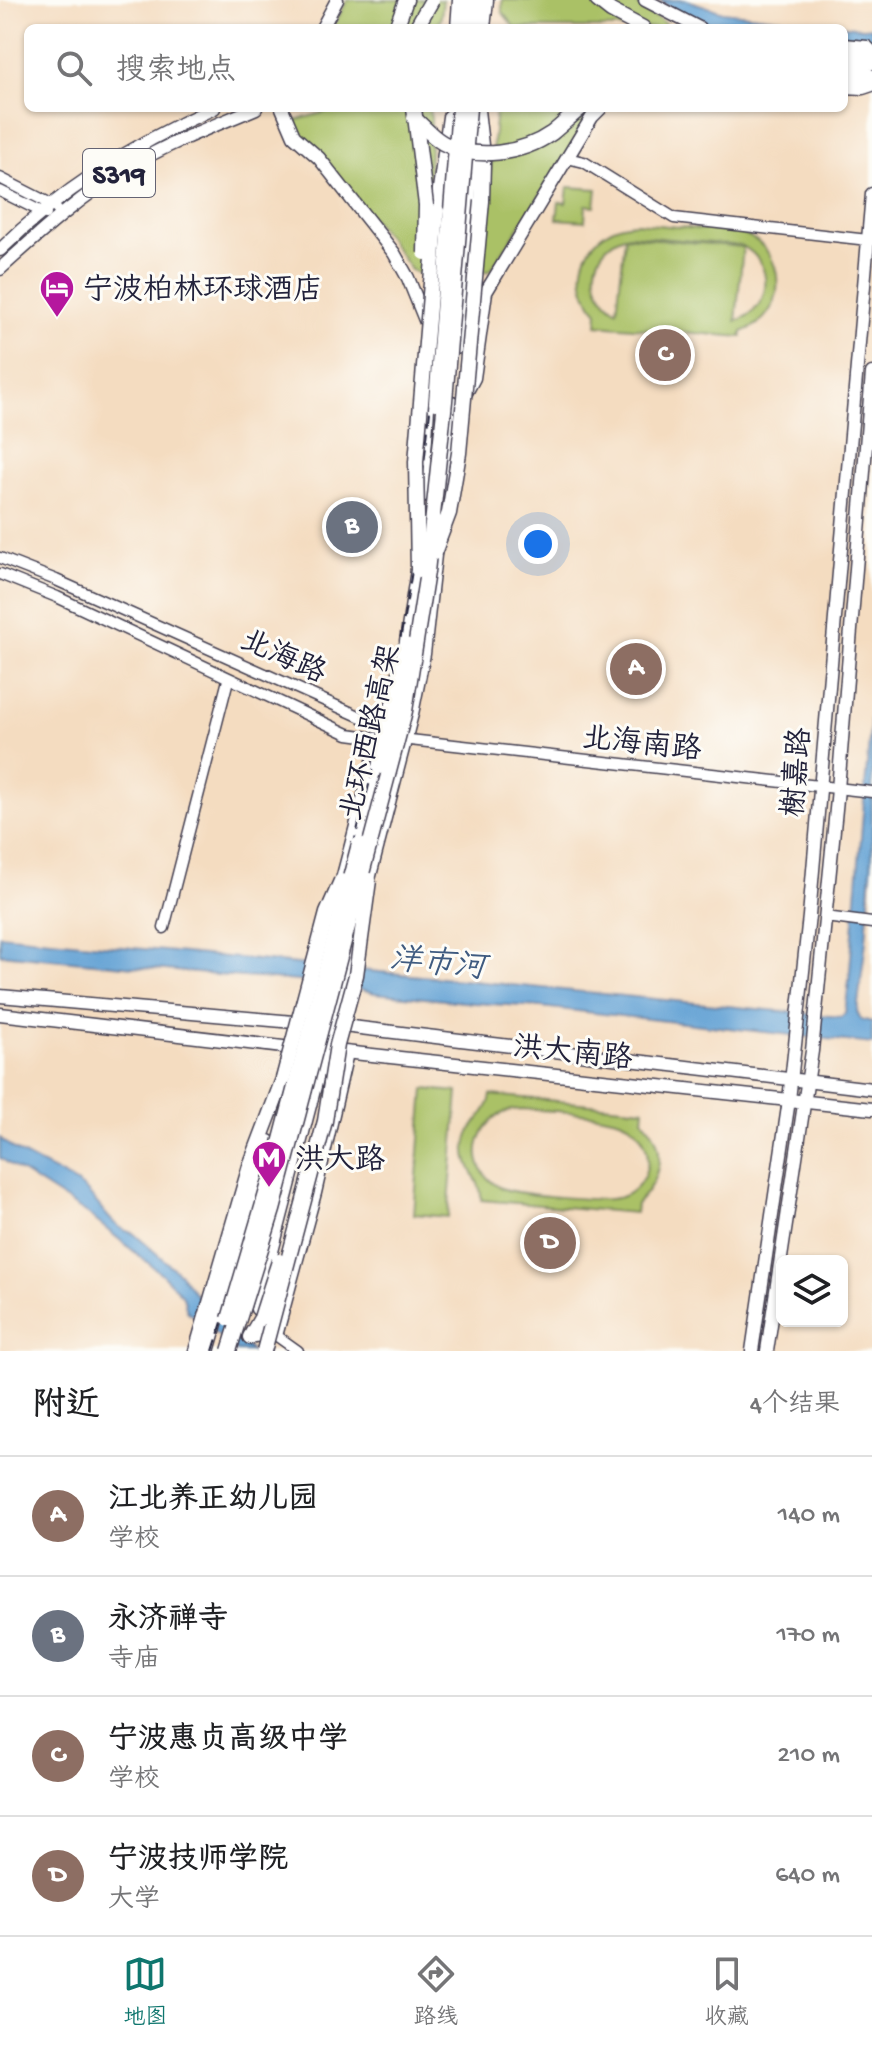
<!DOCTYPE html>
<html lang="zh">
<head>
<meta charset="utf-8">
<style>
  :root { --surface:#fff; --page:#f2f2f2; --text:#202124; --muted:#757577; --line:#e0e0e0; --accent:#0f766e }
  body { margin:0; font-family:"Gochi Hand","LXGW WenKai TC",sans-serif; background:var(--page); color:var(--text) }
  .controls { position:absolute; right:24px; bottom:24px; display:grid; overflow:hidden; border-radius:12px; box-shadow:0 2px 6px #0004 }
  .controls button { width:72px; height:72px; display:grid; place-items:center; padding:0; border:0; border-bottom:2px solid var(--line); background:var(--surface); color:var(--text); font:40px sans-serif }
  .you { position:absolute; left:538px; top:544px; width:28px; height:28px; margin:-20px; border:6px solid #fff; border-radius:50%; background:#1a73e8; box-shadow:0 0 0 12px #1a73e833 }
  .badge { display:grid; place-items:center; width:52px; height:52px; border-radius:50%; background:var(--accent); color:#fff; font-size:26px; font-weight:700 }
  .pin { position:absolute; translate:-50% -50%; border:4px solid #fff; box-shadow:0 2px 8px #0006 }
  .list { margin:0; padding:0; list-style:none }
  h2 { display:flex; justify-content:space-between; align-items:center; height:104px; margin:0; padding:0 32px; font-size:34px }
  h2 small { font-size:26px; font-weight:400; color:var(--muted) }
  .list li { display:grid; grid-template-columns:52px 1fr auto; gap:24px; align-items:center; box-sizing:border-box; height:120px; padding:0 32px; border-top:2px solid var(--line) }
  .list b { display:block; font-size:30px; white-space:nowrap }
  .list p { margin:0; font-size:26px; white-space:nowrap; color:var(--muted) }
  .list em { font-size:26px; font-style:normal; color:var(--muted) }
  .icon { flex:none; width:44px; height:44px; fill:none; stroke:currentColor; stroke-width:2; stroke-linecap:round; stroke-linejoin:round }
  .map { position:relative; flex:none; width:872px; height:1351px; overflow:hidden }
  .search { position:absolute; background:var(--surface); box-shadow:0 2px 6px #0004; left:24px; right:24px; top:24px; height:88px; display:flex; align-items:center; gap:20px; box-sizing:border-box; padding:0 28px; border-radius:12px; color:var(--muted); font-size:30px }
  .sheet { height:584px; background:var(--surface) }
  nav { display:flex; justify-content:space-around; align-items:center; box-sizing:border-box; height:112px; border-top:2px solid var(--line); background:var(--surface); font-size:22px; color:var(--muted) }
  nav a { display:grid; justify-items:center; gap:4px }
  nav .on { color:var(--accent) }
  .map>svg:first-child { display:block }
  .green { fill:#aac166; stroke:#667250; stroke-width:2; fill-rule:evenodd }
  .water { fill:#62a1d4; stroke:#426288; stroke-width:2 }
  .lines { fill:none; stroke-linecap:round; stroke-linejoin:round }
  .minor-casing { stroke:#423e4f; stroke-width:13 }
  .major-casing { stroke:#423e4f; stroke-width:15 }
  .highway-casing { stroke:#423e4f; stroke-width:17 }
  .minor { stroke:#fff; stroke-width:10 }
  .major { stroke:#fff; stroke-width:12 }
  .highway { stroke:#fff; stroke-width:14 }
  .rail { stroke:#22223b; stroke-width:2; stroke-dasharray:12 6; stroke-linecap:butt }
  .highway-bridge-casing { stroke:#423e4f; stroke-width:17; stroke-linecap:butt }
  .highway-bridge { stroke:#fff; stroke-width:14 }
  .labels { text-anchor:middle; stroke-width:6; stroke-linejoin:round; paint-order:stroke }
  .shield { fill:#fdfcf7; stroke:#646373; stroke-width:2 }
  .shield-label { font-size:28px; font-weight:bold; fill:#22223b }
  .poi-label { font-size:30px; fill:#22223b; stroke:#fdfcf7; text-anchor:start }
  .street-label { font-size:30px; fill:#22223b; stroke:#fdfcf7 }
  .water-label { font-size:32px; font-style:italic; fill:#3f5b80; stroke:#fdfcf7 }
</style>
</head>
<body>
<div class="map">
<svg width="872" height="1351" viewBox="0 0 872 1351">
  <rect width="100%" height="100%" fill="#fdfcf7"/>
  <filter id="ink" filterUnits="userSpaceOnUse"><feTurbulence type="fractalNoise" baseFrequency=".0125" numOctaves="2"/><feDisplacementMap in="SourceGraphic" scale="16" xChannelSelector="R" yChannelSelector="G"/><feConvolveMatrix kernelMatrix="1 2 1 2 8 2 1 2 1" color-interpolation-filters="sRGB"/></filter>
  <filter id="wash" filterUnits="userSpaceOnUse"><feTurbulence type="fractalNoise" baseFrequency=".006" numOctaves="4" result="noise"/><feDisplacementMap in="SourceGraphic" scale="32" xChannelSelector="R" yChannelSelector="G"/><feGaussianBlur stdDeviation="1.8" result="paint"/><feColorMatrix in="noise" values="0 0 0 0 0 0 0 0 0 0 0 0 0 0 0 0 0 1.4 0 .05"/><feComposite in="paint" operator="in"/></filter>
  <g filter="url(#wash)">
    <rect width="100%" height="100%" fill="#f4dcc0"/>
    <g class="green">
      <polygon points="347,0 443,0 441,17 436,28 333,28"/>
      <polygon points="502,0 632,0 671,28 515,28 502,12"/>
      <polygon points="339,108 428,108 431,117 426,273 417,273 411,270 386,235 294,128 297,120"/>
      <polygon points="496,108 597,108 491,270 487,272 483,270 482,265"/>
      <polygon points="568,187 597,189 595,206 586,205 585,221 557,219 559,202 566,203"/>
      <path d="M 637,223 L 741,233 C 789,249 790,316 742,332 L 742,337 L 597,325 L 598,312 C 565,277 588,224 637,223 ZM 629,235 L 742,246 C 775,262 773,310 736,321 L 743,247 L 625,236 ZM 624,236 L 625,237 L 617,310 C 587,291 588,249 624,236 Z"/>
      <polygon points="424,1089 458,1092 448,1217 414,1214"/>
      <path d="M 491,1095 L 644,1109 L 643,1120 C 670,1147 660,1181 636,1204 L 635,1213 L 481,1200 C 483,1181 464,1169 466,1146 C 468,1124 489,1114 491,1095 ZM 521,1109 C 546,1111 598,1112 620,1120 C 643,1128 654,1153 644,1176 C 637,1190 625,1198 610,1199 C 590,1200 514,1195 499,1187 C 460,1165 479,1110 521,1109 Z"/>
    </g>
    <g class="water">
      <polygon points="659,0 687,0 723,12 863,28 872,27 872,43 844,41 844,28 724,28 685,16"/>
      <polygon points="872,704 872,855 866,941 857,1012 861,1019 872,1022 872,1044 541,1007 474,1003 375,993 356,988 298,981 217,975 0,954 0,935 841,1017 845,1013 849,981"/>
      <path d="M 0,1138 C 24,1160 56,1168 82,1187 C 99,1200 110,1229 133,1233 L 180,1274 L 214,1318 L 252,1351 L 237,1351 L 187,1311 L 183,1296 L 162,1274 L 89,1215 L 0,1158 Z"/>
    </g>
  </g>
  <g filter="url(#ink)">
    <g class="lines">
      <defs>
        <g id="minor">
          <polyline points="567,158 584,162 674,218 868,240"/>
          <polyline points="0,178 53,205 57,210"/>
          <polyline points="0,191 46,214"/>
          <polyline points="0,558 56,580 390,730"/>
          <polyline points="0,574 57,597 348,734 385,739"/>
          <polyline points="401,739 872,792"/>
          <polyline points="825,917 872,923"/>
          <polyline points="164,928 228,680"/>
          <polyline points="277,1336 316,1193 348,1053"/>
          <polyline points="250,1337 277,1336 298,1351"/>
        </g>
        <g id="major">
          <polyline points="645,0 699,28"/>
          <polyline points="322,28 337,0"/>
          <polyline points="457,28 459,0"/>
          <polyline points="484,28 487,0"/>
          <polyline points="844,45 867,47 872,52"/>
          <polyline points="844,62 872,63"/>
          <polyline points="844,71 864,72 872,76"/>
          <polyline points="844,87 863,88 872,85"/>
          <polyline points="282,108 294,136 319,158 394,253 408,278 427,325"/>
          <path d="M 0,250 C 61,190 136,143 214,108"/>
          <path d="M 0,269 C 42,231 83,194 132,165 C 171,142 214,126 256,108"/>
          <polyline points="456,348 474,143"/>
          <polyline points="466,393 474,378 486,292 592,117 601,108"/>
          <polyline points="422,496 433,335"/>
          <polyline points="367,887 412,714 424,654 452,402"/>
          <polyline points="339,891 378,742"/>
          <polyline points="0,996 305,1023"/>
          <polyline points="0,1014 300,1049"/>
          <polyline points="335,1025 872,1089"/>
          <polyline points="326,1050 872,1109"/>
          <polyline points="257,1309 358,921"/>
          <polyline points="752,1351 789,1100 809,916 872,194"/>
          <polyline points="767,1351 812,1051 838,789 872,373"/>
        </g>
        <g id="highway">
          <polyline points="597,0 611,11 643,28"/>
          <polyline points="396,28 406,0"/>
          <polyline points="466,28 468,0"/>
          <polyline points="476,28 478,0"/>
          <polyline points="844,54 872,58"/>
          <polyline points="844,78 872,81"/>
          <polyline points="477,110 483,163 482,201"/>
          <polyline points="437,211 450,117"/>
          <polyline points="407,641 418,570"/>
          <polyline points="359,844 379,767"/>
          <polyline points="250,1337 261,1318"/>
          <polyline points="196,1351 250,1166 283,1079"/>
          <polyline points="207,1351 268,1142"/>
        </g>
      </defs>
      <use href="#minor" class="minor-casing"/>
      <use href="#major" class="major-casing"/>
      <use href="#highway" class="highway-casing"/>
      <use href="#minor" class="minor"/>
      <use href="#major" class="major"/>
      <use href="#highway" class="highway"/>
      <polyline class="rail" points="213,1351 264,1188 388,712 412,571 431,402"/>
      <defs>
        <g id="highway-bridge">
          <polyline points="416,28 432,0"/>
          <polyline points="414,108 426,205 425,253"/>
          <path d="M 414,118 C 423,126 432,137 443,143 C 475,161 522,154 552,133 C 562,125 571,116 581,108"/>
          <polyline points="436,403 459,108"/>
          <polyline points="434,553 449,513 459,453 482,201"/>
          <polyline points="418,570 416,462 437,211"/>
          <polyline points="379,767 406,645"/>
          <polyline points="283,1079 327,913 341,881"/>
          <polyline points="261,1318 279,1261"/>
          <polyline points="229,1319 273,1170 359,844"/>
          <polyline points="229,1351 273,1210 405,711 427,572 445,401 469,108"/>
          <polyline points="264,1351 325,1121 337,1045 356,975 369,880"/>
        </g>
      </defs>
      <use href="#highway-bridge" class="highway-bridge-casing"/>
      <use href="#highway-bridge" class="highway-bridge"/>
    </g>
  </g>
  <defs>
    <symbol id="hotel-pin" viewBox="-11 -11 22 30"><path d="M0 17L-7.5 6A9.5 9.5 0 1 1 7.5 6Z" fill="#b5179e" stroke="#fdfcf7"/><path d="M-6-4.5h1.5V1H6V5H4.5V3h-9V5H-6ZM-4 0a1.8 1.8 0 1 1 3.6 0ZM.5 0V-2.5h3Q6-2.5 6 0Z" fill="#fff"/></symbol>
    <symbol id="metro-pin" viewBox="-11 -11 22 30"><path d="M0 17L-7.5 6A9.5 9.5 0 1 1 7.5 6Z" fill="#b5179e" stroke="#fdfcf7"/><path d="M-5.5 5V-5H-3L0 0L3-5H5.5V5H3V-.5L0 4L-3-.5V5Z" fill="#fff"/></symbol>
  </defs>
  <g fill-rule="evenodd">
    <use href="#hotel-pin" x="37" y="268" width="40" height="54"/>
    <use href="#metro-pin" x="249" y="1138" width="40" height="54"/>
  </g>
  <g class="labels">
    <rect class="shield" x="83" y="149" width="72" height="48" rx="6"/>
    <g class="shield-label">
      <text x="119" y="183">S319</text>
    </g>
    <g class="poi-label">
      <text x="83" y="298">宁波柏林环球酒店</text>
      <text x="295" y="1168">洪大路</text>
    </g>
    <g class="street-label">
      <text transform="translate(284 655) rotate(24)" y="10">北海路</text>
      <text transform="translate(369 732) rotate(-77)" y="10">北环西路高架</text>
      <text transform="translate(642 742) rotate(6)" y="10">北海南路</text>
      <text transform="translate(795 772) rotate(-85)" y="10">榭嘉路</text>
      <text transform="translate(573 1051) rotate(6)" y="10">洪大南路</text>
    </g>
    <g class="water-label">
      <text transform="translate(438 961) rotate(6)" y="11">洋市河</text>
    </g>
  </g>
</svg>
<div class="controls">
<button><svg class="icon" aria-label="layers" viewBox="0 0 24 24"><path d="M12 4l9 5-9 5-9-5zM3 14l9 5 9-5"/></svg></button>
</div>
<div class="you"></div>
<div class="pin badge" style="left:636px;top:669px;background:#8d6e63">A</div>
<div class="pin badge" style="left:352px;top:527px;background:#6b7280">B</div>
<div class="pin badge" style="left:665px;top:355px;background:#8d6e63">C</div>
<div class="pin badge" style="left:550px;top:1243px;background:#8d6e63">D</div>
<div class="search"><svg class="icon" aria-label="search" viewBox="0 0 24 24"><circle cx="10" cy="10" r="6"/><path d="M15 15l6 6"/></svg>搜索地点</div>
</div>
<section class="sheet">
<h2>附近<small>4个结果</small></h2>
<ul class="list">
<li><span class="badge" style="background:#8d6e63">A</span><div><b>江北养正幼儿园</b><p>学校</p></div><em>140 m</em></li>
<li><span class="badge" style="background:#6b7280">B</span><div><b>永济禅寺</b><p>寺庙</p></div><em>170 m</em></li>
<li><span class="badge" style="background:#8d6e63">C</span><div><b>宁波惠贞高级中学</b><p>学校</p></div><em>210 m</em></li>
<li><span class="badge" style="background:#8d6e63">D</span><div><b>宁波技师学院</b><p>大学</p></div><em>640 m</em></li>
</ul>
</section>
<nav>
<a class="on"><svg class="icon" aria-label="map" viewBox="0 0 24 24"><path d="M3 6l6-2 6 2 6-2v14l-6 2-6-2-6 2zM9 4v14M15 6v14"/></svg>地图</a>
<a><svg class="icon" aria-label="directions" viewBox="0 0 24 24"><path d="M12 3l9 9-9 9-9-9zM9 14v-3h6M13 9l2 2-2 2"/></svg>路线</a>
<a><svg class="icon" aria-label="saved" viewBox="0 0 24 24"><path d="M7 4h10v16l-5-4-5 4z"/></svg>收藏</a>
</nav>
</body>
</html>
